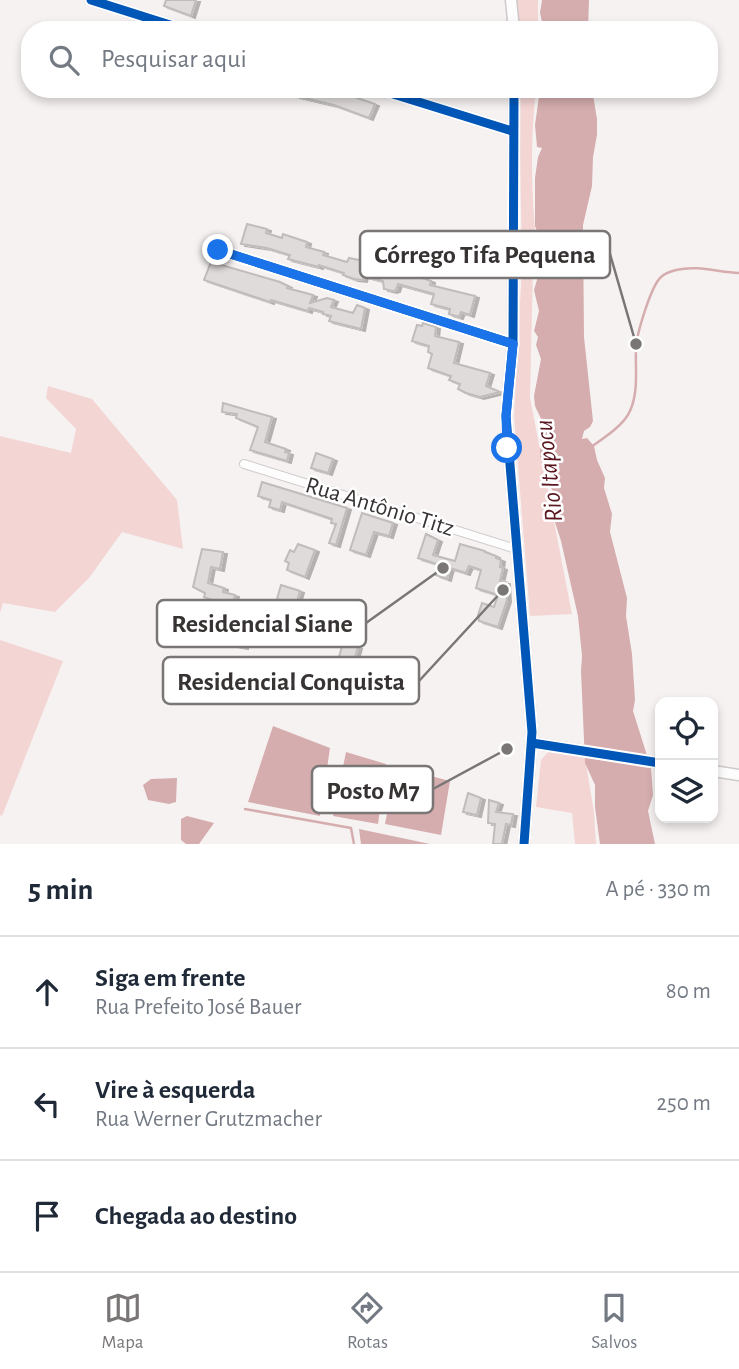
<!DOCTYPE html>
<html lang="pt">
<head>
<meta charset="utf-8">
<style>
  :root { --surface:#fff; --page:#f2f2f3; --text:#1f2937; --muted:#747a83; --line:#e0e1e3; --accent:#7a7676 }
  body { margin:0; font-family:"Alegreya Sans",sans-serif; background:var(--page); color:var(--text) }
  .controls { position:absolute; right:21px; bottom:21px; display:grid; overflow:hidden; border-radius:14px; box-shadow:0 4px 10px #0003 }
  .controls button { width:63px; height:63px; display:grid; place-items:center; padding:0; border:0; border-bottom:2px solid var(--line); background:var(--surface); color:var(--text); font:35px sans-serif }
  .stop { position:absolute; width:21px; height:21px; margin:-16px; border:5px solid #1a73e8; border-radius:50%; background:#fff }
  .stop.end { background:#1a73e8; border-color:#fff; box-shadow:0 2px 7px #0008 }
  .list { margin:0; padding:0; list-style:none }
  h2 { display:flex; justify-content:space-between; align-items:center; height:91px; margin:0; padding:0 28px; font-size:30px }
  h2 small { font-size:23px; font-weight:400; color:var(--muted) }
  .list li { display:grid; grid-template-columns:46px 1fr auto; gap:21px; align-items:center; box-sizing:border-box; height:112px; padding:0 28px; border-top:2px solid var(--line) }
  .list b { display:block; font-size:26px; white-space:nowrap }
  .list p { margin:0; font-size:23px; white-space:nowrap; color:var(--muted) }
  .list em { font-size:23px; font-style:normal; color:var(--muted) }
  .icon { flex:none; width:38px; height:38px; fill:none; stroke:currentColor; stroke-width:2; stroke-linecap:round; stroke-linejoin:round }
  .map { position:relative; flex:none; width:739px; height:844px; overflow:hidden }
  .search { position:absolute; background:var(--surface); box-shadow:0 4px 10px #0003; left:21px; right:21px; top:21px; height:77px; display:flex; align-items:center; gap:18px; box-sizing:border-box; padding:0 24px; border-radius:28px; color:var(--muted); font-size:26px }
  .sheet { height:427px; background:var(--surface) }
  nav { display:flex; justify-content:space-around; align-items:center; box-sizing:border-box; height:98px; border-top:2px solid var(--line); background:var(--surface); font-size:19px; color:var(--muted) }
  nav a { display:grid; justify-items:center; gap:4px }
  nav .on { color:var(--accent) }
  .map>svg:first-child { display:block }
  .green { fill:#f3d5d4 }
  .water { fill:#d5adae }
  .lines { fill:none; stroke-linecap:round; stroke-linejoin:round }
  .stream { stroke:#d5adae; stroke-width:2.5 }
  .building { fill:#e0dbdb; stroke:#c0bcbc; stroke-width:2; filter:url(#shadow) }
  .minor-casing { stroke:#cfcaca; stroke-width:10 }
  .tertiary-casing { stroke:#cfcaca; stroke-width:13 }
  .minor { stroke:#fefdfd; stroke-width:8 }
  .tertiary { stroke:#fefdfd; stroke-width:10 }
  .cycleway-casing { stroke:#fff; stroke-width:13 }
  .cycleway { stroke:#0057b8; stroke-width:9 }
  .route { stroke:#1a73e8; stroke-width:9 }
  .labels { text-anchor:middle; stroke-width:5; stroke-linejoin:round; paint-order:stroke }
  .street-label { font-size:24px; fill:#373333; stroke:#fff }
  .water-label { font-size:26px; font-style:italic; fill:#59161e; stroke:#fff }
  .leader { fill:none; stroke:#7a7676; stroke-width:2.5 }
  .callout-dot { fill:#7a7676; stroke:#fff; stroke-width:2.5 }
  .callout { fill:#fff; stroke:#7a7676; stroke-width:2.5 }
  .callout-label { font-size:26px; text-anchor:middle; font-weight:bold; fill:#373333 }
</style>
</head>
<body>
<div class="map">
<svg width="739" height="844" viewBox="0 0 739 844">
  <defs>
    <filter id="shadow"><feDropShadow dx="4" dy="2" stdDeviation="0" flood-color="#0004"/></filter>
  </defs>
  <rect width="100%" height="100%" fill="#f7f2f2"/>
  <g class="green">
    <polygon points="517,0 538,0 538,30 518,30"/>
    <path d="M 519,89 L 536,89 C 530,143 531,196 537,249 L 529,253 L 528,263 L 533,267 L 530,398 L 572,614 L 530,616 L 514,416 L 522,266 Z"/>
    <polygon points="48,386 92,399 177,500 183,549 122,532 89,578 55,612 3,603 0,613 0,436 71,453 76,429 46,398"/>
    <polygon points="0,640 63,661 2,816 0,815"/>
    <polygon points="548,752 585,758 594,812 596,844 575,844 572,813 536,807 541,760"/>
  </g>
  <g class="water">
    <polygon points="542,0 589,0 588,30 544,30 540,13"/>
    <polygon points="540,89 592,89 597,119 597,135 593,157 592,186 583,225 584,337 593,421 590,427 584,431 582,439 587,438 594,446 597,460 605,478 604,488 612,514 610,532 627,598 626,616 632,654 635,700 633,711 651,768 653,795 648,811 655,844 600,844 595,807 595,785 585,763 581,671 582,656 578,616 561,541 553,516 554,496 540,456 540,448 542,443 540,438 544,425 535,406 534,396 541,359 536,345 538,337 534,331 539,311 534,290 537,280 535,263 530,262 529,260 532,255 539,253 542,243 535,226 535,178 538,157 542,148 537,147 535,125"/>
    <polygon points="273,726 330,748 320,816 248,802"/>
    <polygon points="346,752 386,764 378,824 333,816"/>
    <polygon points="396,767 450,781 441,835 385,824"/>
    <polygon points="177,778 176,802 169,804 148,800 143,785 151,779"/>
    <polygon points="187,816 214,823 199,844 186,844 181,840 181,819"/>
    <polygon points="359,829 430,844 361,844"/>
  </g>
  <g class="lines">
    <g class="stream">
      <path d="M 591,447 C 604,438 624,425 630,411 C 639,391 635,368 636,347 C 637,333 651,286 661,277 C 664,274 672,271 676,270 C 697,265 718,272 739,273"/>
      <polyline points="245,809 351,828 354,844"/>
    </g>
  </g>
  <g class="building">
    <polygon points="166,0 196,0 191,16 164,6"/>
    <polygon points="298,89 331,89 375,104 369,118 334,105 296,96"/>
    <polygon points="247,224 267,229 266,233 282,238 283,234 307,242 306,247 324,252 323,255 347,262 349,258 369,262 387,268 386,271 403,276 405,272 431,281 430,285 475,296 470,315 461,312 459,317 449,314 450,309 431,304 434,294 398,284 396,290 393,291 384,289 383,281 364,276 363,280 354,279 343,275 344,273 319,265 319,267 288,259 290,255 267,248 241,244"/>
    <polygon points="211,262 280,282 288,286 287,288 313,295 310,303 327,298 334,300 331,307 353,313 357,305 365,308 361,329 329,321 331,316 323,314 323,312 309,308 308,311 271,300 270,302 204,280"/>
    <polygon points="423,323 436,327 435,336 459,342 454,363 490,373 486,386 500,392 480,397 466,393 458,389 460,384 449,380 451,376 428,368 432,354 428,352 429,346 412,341 417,325 422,326"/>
    <polygon points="223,403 272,417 265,442 286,449 285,452 289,453 287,461 250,450 258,427 236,418 237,414 222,412"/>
    <polygon points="316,453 333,459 328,473 311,468"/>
    <polygon points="262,482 347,508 336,545 329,543 336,524 331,523 332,519 282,502 280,510 269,507 271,500 258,496"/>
    <polygon points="362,513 393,523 389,536 374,532 366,555 350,550"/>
    <polygon points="426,534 438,540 433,555 455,561 460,544 485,551 485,552 496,556 496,558 501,560 500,567 503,568 500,581 506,582 507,600 498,627 479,621 478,615 482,603 494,607 498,595 476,588 481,570 469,566 466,573 450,568 447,579 436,575 437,564 418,558"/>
    <polygon points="298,544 315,550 305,577 287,570 289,563 285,561 290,550 294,552"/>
    <polygon points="202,549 223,552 220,569 211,567 208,583 224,588 223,592 235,595 232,607 204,597 205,593 193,587"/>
    <polygon points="281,585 300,591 296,605 277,599"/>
    <polygon points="238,620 252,624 247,645 244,645 244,647 233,645"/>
    <polygon points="343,643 358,647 353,664 338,660"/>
    <polygon points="468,793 481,798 477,815 463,812"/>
    <polygon points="489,800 499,803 496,812 513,814 511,825 506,824 502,844 493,844 495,824 488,823"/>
  </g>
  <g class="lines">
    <defs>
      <g id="minor">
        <polyline points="218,250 513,344"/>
        <polyline points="244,464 516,549"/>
      </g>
      <g id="tertiary">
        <polyline points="91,0 186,30"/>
        <polyline points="511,0 514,30"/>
        <polyline points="377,89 512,131"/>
        <polyline points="514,89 513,344 506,416 532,732 524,844"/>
        <polyline points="532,743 660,763"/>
        <polyline points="713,771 739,775"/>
      </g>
    </defs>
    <use href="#minor" class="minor-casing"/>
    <use href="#tertiary" class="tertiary-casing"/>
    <use href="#minor" class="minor"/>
    <use href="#tertiary" class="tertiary"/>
    <defs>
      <g id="cycleway">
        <polyline points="91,0 186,30"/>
        <polyline points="377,89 512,131"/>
        <polyline points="514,89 513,344 506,416 532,732 524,844"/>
        <polyline points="218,250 513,344"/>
        <polyline points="532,743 660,763"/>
      </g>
    </defs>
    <use href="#cycleway" class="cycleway-casing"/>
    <use href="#cycleway" class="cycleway"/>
  </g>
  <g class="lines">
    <polyline class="route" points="218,250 513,344 506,416 507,448"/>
  </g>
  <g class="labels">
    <g class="street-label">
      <text transform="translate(380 506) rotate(17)" y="8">Rua Antônio Titz</text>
    </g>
    <g class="water-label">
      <text transform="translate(548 471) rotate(-96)" y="9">Rio Itapocu</text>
    </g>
  </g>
  <path class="leader" d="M636 344L610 254M443 568L366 623M503 590L419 681M507 749L433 789"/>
  <g class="callout-dot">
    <circle cx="636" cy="344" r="7"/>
    <circle cx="443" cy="568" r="7"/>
    <circle cx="503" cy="590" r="7"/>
    <circle cx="507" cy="749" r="7"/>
  </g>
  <g class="callout">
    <rect x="360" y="231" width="250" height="47" rx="7"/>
    <rect x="157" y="600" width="209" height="47" rx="7"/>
    <rect x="163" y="657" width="256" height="47" rx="7"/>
    <rect x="312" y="766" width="121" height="47" rx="7"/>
  </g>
  <g class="callout-label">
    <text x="485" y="263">Córrego Tifa Pequena</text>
    <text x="262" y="632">Residencial Siane</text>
    <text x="291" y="690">Residencial Conquista</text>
    <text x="373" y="799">Posto M7</text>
  </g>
</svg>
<div class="controls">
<button><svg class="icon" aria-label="locate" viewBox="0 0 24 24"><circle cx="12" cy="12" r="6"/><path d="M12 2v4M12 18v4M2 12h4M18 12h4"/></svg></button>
<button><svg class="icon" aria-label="layers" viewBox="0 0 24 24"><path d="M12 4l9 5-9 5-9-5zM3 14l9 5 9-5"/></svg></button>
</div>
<div class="stop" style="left:507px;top:448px"></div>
<div class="stop end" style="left:218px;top:250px"></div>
<div class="search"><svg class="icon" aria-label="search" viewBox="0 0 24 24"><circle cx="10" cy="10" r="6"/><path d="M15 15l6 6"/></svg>Pesquisar aqui</div>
</div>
<section class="sheet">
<h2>5 min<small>A pé · 330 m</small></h2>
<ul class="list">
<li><svg class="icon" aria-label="ahead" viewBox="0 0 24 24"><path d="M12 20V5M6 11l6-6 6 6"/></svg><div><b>Siga em frente</b><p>Rua Prefeito José Bauer</p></div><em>80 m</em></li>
<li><svg class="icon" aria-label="left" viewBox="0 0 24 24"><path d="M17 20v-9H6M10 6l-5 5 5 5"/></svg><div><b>Vire à esquerda</b><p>Rua Werner Grutzmacher</p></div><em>250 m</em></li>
<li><svg class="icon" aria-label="arrive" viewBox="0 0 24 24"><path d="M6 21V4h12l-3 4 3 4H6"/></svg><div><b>Chegada ao destino</b></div></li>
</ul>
</section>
<nav>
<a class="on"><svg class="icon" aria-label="map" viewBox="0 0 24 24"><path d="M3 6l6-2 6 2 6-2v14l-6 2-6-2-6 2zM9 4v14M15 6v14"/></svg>Mapa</a>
<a><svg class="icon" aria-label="directions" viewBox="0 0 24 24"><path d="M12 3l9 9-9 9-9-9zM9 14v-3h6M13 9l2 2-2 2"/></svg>Rotas</a>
<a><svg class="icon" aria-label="saved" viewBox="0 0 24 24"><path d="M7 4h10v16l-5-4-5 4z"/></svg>Salvos</a>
</nav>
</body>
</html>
